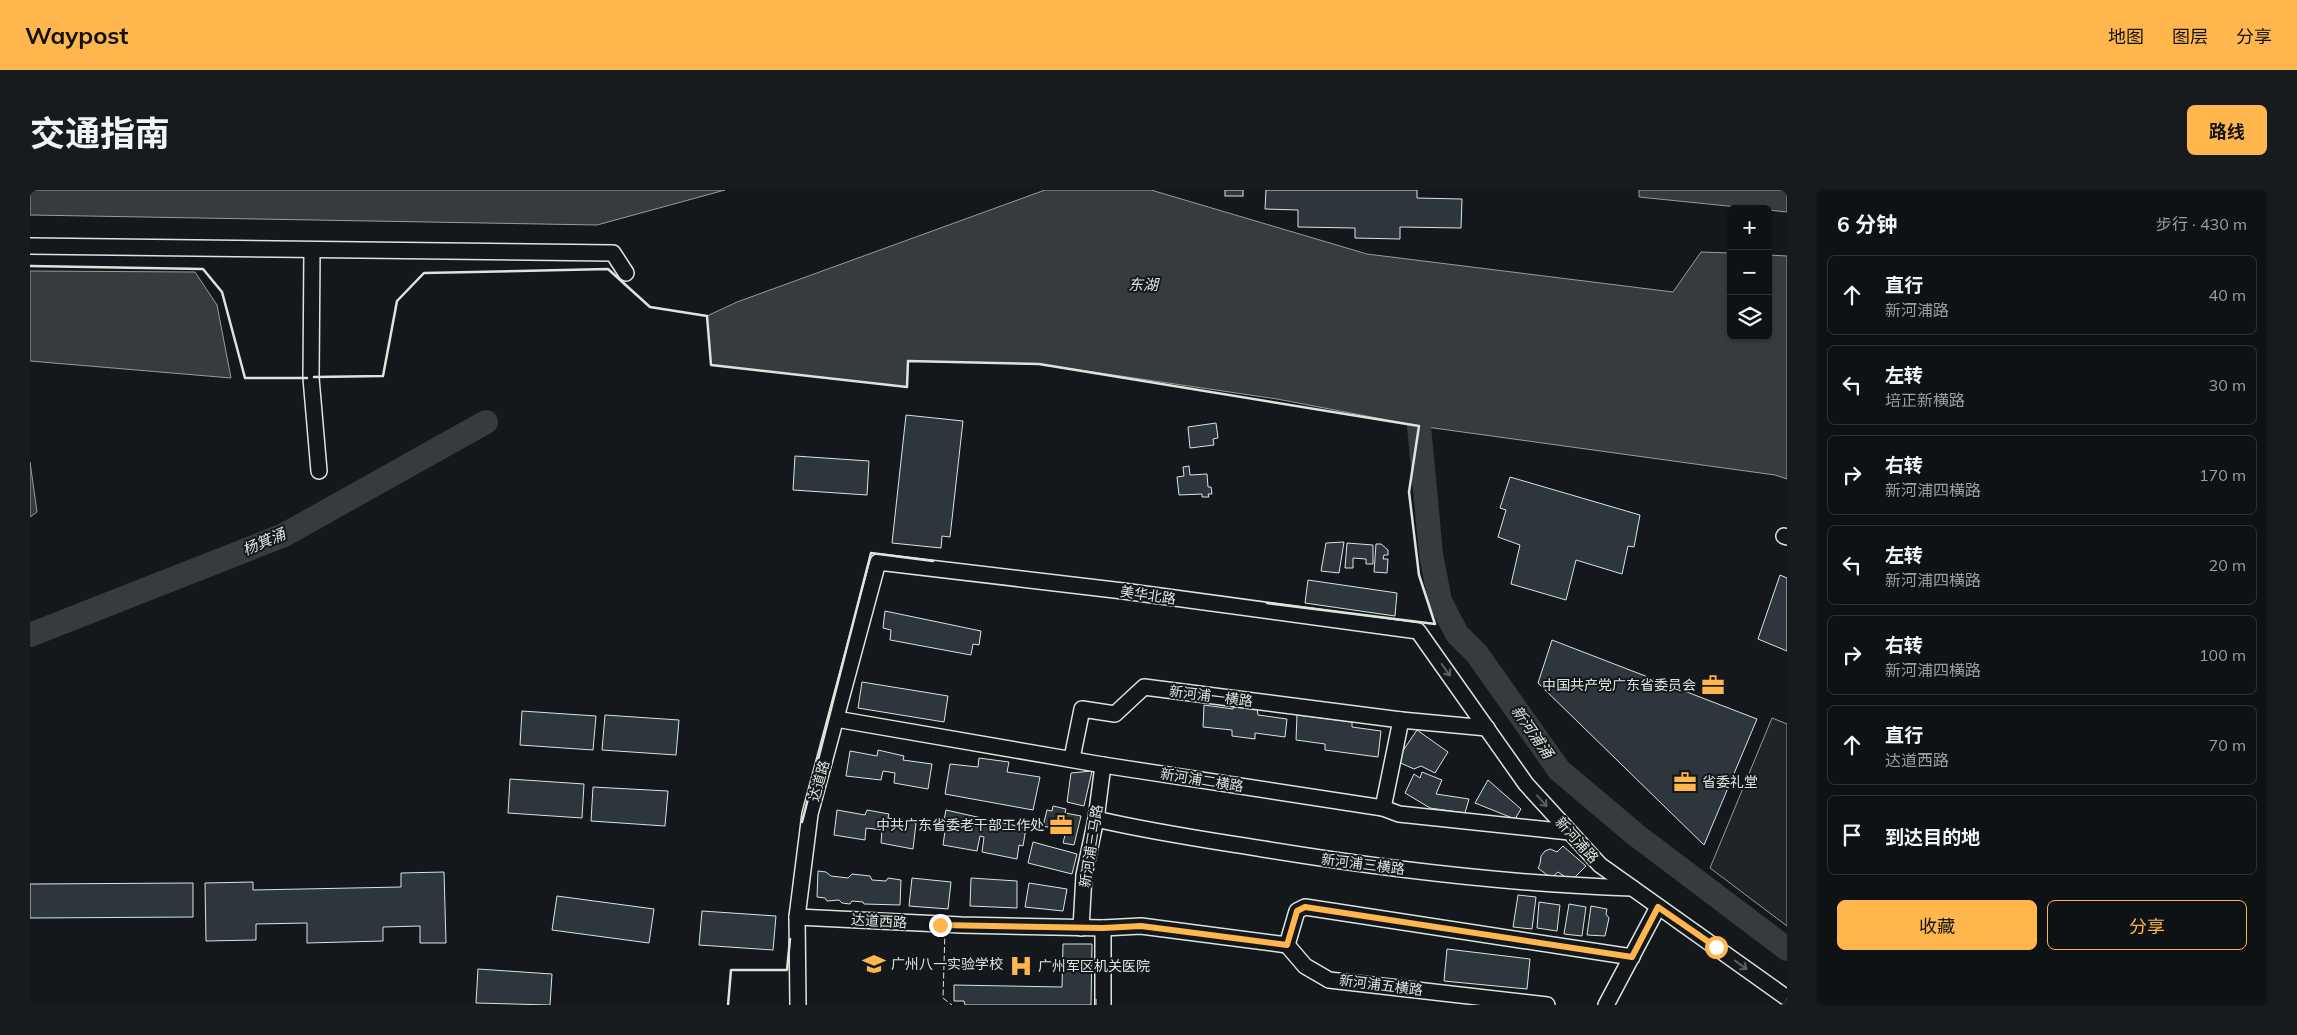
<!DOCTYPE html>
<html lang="zh">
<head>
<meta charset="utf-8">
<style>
  :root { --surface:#0f1215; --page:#181b1e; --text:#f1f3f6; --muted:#9b9ea0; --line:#2f3234; --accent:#ffb74d }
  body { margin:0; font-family:Mulish,"Noto Sans SC",sans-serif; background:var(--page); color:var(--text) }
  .controls { position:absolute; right:15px; top:15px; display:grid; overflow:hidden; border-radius:8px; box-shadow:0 1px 4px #0004 }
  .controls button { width:45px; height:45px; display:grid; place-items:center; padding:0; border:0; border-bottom:1px solid var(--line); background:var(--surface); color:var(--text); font:25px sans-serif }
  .stop { position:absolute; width:15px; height:15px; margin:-11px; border:4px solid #ffb74d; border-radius:50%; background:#fff }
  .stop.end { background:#ffb74d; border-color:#fff; box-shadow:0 1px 5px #0008 }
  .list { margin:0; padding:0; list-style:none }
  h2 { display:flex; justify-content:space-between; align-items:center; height:65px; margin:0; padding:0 20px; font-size:21px }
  h2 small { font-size:16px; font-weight:400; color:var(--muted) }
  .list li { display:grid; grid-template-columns:32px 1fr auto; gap:15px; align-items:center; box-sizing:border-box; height:80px; margin:0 10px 10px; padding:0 10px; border:1px solid var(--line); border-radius:8px }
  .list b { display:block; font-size:19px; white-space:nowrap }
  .list p { margin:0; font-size:16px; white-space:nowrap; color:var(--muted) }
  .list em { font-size:16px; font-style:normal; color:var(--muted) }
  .actions { display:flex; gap:10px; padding:15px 20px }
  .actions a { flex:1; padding:11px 0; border:1px solid var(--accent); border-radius:8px; text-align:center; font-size:18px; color:var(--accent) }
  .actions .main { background:var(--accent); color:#111 }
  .icon { flex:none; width:28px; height:28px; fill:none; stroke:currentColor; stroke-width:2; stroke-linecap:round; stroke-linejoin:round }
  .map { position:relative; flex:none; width:1757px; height:815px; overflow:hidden; border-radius:8px }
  header { display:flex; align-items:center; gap:30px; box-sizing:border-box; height:70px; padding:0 25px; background:var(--accent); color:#111 }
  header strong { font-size:24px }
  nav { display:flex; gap:28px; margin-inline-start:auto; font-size:18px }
  .intro { display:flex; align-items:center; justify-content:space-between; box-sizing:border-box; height:120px; padding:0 30px }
  h1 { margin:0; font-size:35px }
  .button { padding:12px 22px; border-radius:8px; background:var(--accent); color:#111; font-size:18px; font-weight:700 }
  main { display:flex; gap:30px; padding:0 30px }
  aside { flex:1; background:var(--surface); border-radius:8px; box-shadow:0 1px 4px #0004 }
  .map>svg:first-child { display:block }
  .green { fill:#202428; stroke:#939e99 }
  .water { fill:#363b3e; stroke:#939e99 }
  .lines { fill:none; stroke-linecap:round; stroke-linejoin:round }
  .river { stroke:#363b3e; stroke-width:24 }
  .building { fill:#2c363c; stroke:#d8e6dc }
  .minor-casing { stroke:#d8e6dc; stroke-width:18 }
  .minor { stroke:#14181c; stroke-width:15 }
  .fence { stroke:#d8e6dc; stroke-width:1; stroke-dasharray:6 2.5; stroke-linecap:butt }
  .wall { stroke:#d8e6dc; stroke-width:2.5 }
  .oneway { stroke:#59605f }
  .route { stroke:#ffb74d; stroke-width:6 }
  .labels { text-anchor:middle; stroke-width:4; stroke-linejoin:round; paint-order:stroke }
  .street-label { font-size:14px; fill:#d8e6dc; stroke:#14181c }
  .poi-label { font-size:14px; fill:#d8e6dc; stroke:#14181c; text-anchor:start }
  .water-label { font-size:15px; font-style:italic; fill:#d8e6dc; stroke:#14181c }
</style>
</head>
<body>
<header>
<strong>Waypost</strong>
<nav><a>地图</a><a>图层</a><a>分享</a></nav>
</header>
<div class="intro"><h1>交通指南</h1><a class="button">路线</a></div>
<main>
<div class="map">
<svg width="1757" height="815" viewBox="0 0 1757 815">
  <rect width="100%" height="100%" fill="#14181c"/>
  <polygon class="green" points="1742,528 1757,534 1757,736 1680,678"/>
  <g class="water">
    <polygon points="0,0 695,0 567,35 0,25"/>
    <polygon points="1015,0 1121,0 1337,64 1643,102 1671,62 1701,63 1701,146 1738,146 1738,65 1757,66 1757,289 1745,285 1389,236 1247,209 1009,174 878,171 877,197 681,175 677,126 707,112"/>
    <polygon points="1609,0 1757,0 1757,22 1609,7"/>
    <polygon points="0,81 165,82 187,115 201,188 0,171"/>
    <polygon points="0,272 7,322 0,327"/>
  </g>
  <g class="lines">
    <g class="river">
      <polyline points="1389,236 1401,364 1410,411 1427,444 1447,464 1529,580 1606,645 1757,759"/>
      <polyline points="0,445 254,345 456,232"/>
    </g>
  </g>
  <g class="building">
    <rect x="1195" y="0" width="18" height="6"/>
    <polygon points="1236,0 1387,0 1387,8 1432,9 1431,38 1370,37 1370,49 1325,48 1325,38 1268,37 1268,20 1235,19"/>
    <polygon points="876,225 933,231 920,347 912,346 911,358 862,353"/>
    <polygon points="1186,233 1188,248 1183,249 1184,255 1160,258 1158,237"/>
    <polygon points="765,266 839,271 837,305 763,300"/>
    <polygon points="1159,276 1160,285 1177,284 1178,297 1181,297 1182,304 1178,304 1179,307 1172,307 1172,304 1149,305 1147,287 1154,286 1153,277"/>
    <polygon points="1480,287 1610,325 1604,357 1598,356 1592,384 1546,370 1536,410 1481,394 1490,355 1468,347 1476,320 1470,318"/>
    <polygon points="1314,352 1309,383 1291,381 1296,353"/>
    <polygon points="1317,353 1343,355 1343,374 1336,374 1336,369 1323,368 1323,378 1315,378"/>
    <polygon points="1346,354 1351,354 1358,360 1358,365 1354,365 1353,369 1358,369 1357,383 1344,382"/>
    <polygon points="1750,385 1757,388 1757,461 1728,449"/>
    <polygon points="1278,390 1367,403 1365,426 1275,413"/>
    <polygon points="855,421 951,441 949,455 943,454 941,465 860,450 861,440 853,438"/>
    <polygon points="1522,450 1727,529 1674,655 1508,493"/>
    <polygon points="832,492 918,506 914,532 828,518"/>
    <polygon points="1174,515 1203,519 1204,515 1227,518 1228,525 1257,529 1255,547 1225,543 1225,549 1202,546 1202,540 1173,537"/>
    <polygon points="492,521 566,526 563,560 490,555"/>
    <polygon points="575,525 649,530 646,565 572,560"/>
    <polygon points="1267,525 1322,532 1322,537 1351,541 1348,567 1295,560 1295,554 1266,550"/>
    <polygon points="1387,540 1418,562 1405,583 1391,576 1384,579 1366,571"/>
    <polygon points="848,560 874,566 873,570 902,574 898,599 864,593 865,583 853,581 851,590 816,586 820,561 847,566"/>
    <polygon points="949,568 979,572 977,582 1010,587 1003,620 915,604 920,574 948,577"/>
    <polygon points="1062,581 1054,616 1037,612 1041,583"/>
    <polygon points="1392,582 1412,590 1406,604 1439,609 1435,623 1400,618 1375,603 1384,584 1390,588"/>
    <polygon points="480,589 554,594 552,628 478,623"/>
    <polygon points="1458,590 1491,619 1485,629 1445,613"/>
    <polygon points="563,597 638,601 635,636 561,631"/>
    <polygon points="1023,616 1036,619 1035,623 1051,626 1044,655 1033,653 1036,641 1013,636 1017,620 1022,621"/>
    <polygon points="807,620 835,625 837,620 859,624 858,628 886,633 883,659 851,653 852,640 836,638 835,650 804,645"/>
    <polygon points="916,620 996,638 993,656 989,655 987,669 952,662 954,647 950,646 947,661 913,655 915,641 912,640"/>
    <polygon points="1003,652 1047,664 1042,684 998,673"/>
    <polygon points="1533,656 1556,676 1541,691 1528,682 1521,688 1508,678 1510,674 1511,666 1515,661 1520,659 1527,662"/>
    <polygon points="788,681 796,682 801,686 818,688 822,684 840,686 842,690 856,691 858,688 871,690 870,715 834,714 833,712 822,711 820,714 812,713 809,710 797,711 795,708 787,707"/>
    <polygon points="414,682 416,753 390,753 390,736 353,737 353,751 277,753 277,733 226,734 226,750 176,751 175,693 223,692 223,700 371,697 371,683"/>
    <polygon points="882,688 921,692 918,719 879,716"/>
    <polygon points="941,688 987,691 987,718 940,716"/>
    <polygon points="163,693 163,727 0,728 0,694"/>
    <polygon points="999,693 1037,699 1033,721 995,717"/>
    <polygon points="1488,705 1506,707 1502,739 1483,737"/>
    <polygon points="527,706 624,719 619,753 522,740"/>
    <polygon points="1509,712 1530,715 1527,741 1507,738"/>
    <polygon points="1539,714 1556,717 1552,746 1534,744"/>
    <polygon points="1561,716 1577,719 1576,724 1579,728 1575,746 1557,745"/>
    <polygon points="672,721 746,726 743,760 669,755"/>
    <polygon points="1033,754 1062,754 1061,815 935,815 934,811 924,811 924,795 1032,797"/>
    <polygon points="1417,759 1500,769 1497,799 1414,791"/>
    <polygon points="448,779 522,784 520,815 446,813"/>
  </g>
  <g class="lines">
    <defs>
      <g id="minor">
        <polyline points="0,56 583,63 596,83"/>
        <polyline points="282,60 281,188 289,281"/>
        <polyline points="1754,346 1757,347"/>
        <polyline points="806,529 1073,575 1353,618 1369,624 1539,642"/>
        <polyline points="1042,568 1052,519 1085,524 1114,497 1371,530"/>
        <polyline points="1353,618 1371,530 1457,538"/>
        <path d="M 1066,629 C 1121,642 1177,650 1233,659 C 1355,679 1479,694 1602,698"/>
        <polyline points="767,727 931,735 1073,738 1111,736 1257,755"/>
        <polyline points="1051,738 1054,685 1066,629 1073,575"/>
        <polyline points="1073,738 1073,815"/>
        <polyline points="1257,755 1267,721 1275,717 1602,767"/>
        <polyline points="1257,755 1275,776 1299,790 1517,815"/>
        <polyline points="768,815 767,727 780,624 848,372 1093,401 1388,441 1496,594 1570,675 1757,808"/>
        <polyline points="1576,815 1628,717"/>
      </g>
    </defs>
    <use href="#minor" class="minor-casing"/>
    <use href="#minor" class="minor"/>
    <g class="fence">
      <polyline points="915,740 913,808 922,815"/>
      <polyline points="1066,815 1066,807"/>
    </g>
    <g class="wall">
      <polyline points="0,76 173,79 192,102 215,188 277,188"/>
      <polyline points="284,187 353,186 367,111 394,83 578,79 620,117 677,126 681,175 877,197 878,171 1009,174 1389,236 1379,302 1389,385 1405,434 1237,413"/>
      <polyline points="772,632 841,363 903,371"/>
      <polyline points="698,815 701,780 757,780 760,749"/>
    </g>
  </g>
  <defs><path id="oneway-shaft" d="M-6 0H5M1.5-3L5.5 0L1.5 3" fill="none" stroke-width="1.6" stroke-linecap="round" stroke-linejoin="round" transform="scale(1.25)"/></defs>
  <g class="oneway">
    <use href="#oneway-shaft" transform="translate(1416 480) rotate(54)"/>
    <use href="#oneway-shaft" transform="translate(1512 611) rotate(48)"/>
    <use href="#oneway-shaft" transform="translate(1711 775) rotate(36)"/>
  </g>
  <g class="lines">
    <polyline class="route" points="910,735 1073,738 1111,736 1257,755 1267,721 1275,717 1602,767 1628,717 1686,757"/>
  </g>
  <defs>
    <symbol id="office-bare" viewBox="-9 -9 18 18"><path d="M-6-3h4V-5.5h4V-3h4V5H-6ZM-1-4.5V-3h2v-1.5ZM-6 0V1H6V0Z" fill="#ffb74d" stroke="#14181c" stroke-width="2.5" paint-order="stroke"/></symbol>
    <symbol id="school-bare" viewBox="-9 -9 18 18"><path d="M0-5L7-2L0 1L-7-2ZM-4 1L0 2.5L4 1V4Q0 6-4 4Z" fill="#ffb74d" stroke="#14181c" stroke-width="2.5" paint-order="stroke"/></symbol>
    <symbol id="hospital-bare" viewBox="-9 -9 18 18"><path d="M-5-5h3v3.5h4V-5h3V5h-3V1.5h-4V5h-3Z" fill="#ffb74d" stroke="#14181c" stroke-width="2.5" paint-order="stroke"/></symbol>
  </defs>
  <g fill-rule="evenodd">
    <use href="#office-bare" x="1667" y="479" width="32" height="32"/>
    <use href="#office-bare" x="1639" y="576" width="32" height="32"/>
    <use href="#office-bare" x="1015" y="619" width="32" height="32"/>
    <use href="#school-bare" x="828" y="758" width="32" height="32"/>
    <use href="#hospital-bare" x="975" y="760" width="32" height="32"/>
  </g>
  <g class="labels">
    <g class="street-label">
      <text transform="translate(1118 405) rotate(8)" y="5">美华北路</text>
      <text transform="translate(1181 506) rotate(7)" y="5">新河浦一横路</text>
      <text transform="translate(1172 590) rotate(9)" y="5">新河浦二横路</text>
      <text transform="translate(789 591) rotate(-75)" y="5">达道路</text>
      <text transform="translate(1547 650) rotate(48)" y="5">新河浦路</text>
      <text transform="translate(1061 656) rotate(-81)" y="5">新河浦三马路</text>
      <text transform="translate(1333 674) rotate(7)" y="5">新河浦三横路</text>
      <text transform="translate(849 731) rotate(3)" y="5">达道西路</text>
      <text transform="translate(1351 795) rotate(7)" y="5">新河浦五横路</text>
    </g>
    <g class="poi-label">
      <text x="1666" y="500" text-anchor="end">中国共产党广东省委员会</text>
      <text x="1672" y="597">省委礼堂</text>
      <text x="1014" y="640" text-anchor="end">中共广东省委老干部工作处</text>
      <text x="861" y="779">广州八一实验学校</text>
      <text x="1008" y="781">广州军区机关医院</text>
    </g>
    <g class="water-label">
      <text x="1113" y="100">东湖</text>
      <text transform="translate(234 352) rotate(-23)" y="5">杨箕涌</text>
      <text transform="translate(1502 542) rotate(55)" y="5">新河浦涌</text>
    </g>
  </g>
</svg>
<div class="controls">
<button>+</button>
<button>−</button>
<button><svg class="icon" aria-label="layers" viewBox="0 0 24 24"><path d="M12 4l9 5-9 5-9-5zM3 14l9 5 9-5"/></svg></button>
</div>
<div class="stop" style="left:1686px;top:757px"></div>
<div class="stop end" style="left:910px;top:735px"></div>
</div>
<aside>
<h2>6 分钟<small>步行 · 430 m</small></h2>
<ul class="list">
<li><svg class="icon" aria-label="ahead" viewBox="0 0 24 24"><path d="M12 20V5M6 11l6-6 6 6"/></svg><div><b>直行</b><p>新河浦路</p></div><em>40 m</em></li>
<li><svg class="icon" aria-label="left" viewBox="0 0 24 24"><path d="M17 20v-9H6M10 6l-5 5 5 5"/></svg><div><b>左转</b><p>培正新横路</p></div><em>30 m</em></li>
<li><svg class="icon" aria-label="right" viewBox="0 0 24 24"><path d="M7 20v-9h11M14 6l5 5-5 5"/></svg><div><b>右转</b><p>新河浦四横路</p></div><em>170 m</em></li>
<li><svg class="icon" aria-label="left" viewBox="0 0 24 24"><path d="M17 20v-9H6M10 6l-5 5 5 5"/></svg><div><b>左转</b><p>新河浦四横路</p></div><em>20 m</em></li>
<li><svg class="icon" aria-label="right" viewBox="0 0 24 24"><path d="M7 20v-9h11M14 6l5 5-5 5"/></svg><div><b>右转</b><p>新河浦四横路</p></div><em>100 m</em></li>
<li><svg class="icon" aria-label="ahead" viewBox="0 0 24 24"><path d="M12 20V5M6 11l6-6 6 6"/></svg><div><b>直行</b><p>达道西路</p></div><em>70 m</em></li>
<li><svg class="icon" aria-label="arrive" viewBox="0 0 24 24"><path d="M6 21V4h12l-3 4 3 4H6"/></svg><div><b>到达目的地</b></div></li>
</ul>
<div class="actions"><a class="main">收藏</a><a>分享</a></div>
</aside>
</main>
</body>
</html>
